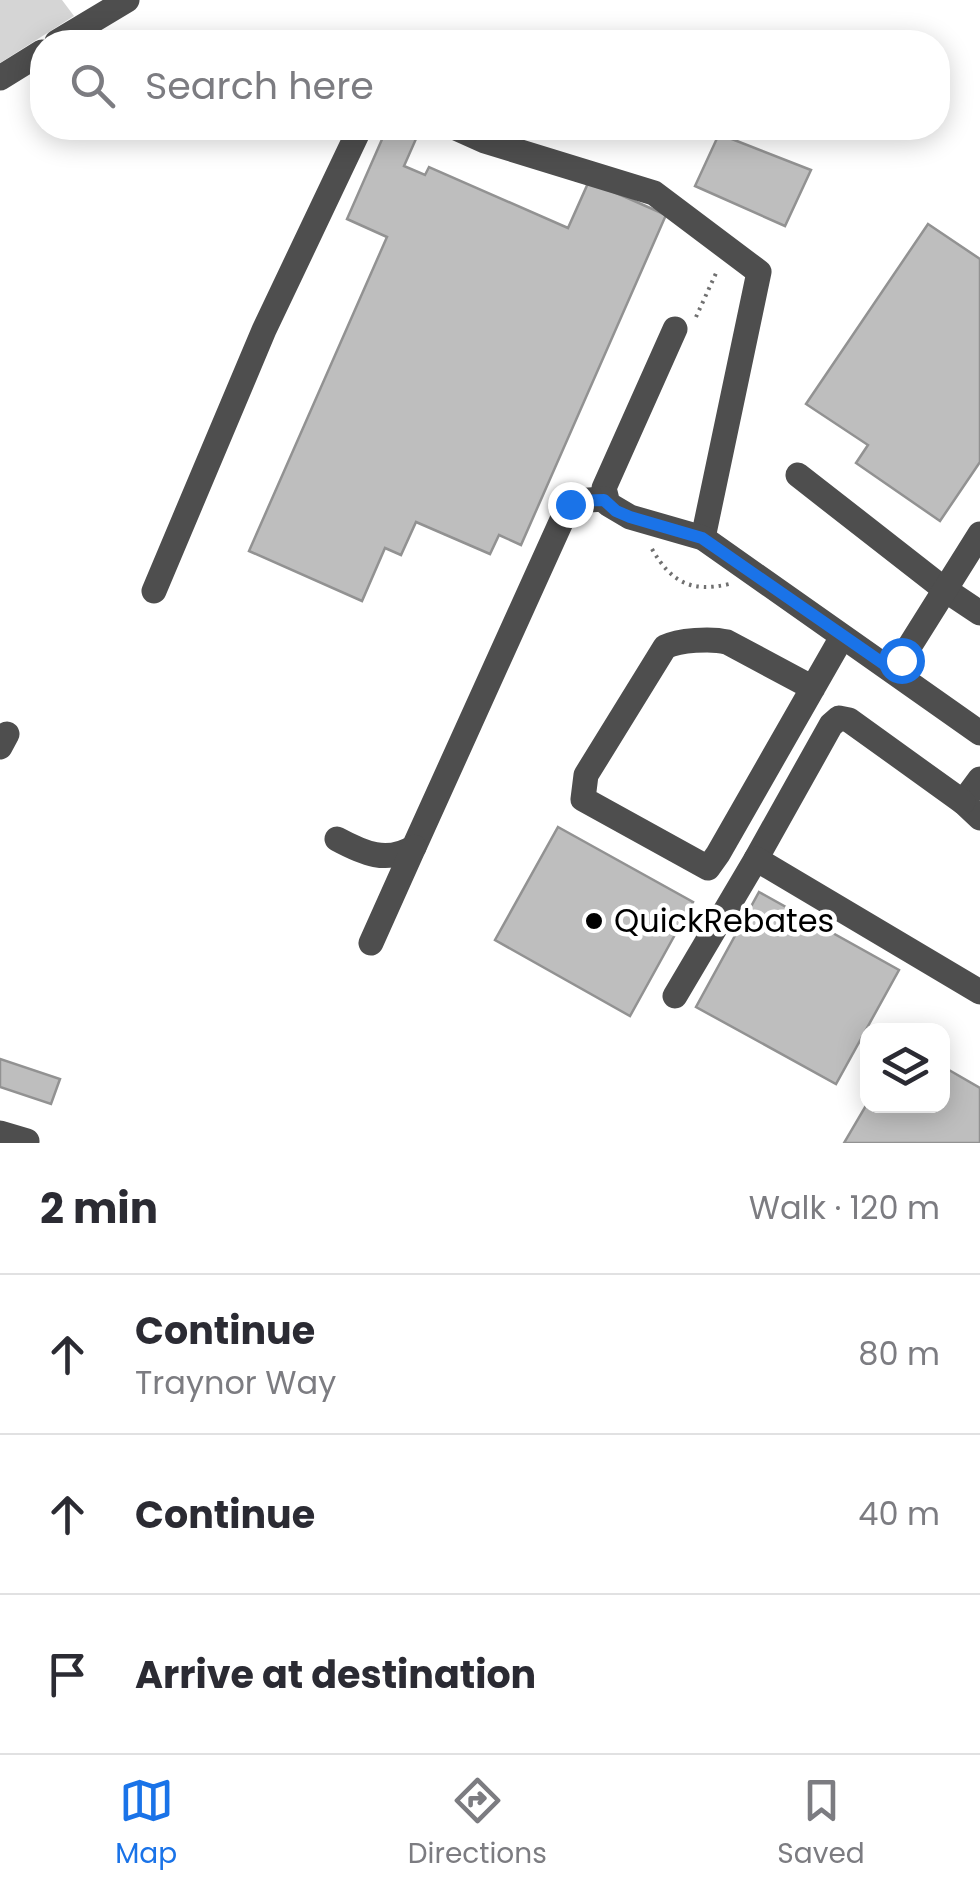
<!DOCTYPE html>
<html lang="en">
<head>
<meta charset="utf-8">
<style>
  :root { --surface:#fff; --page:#f7f7f7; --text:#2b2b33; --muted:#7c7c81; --line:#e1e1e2; --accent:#1a73e8 }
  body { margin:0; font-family:Poppins,sans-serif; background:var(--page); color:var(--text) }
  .controls { position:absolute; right:30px; bottom:30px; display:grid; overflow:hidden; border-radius:20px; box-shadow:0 5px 25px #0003 }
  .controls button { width:90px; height:90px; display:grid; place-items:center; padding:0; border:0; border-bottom:2px solid var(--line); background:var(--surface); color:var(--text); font:50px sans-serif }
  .stop { position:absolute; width:30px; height:30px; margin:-22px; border:8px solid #1a73e8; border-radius:50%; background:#fff }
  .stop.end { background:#1a73e8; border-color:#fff; box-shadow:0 2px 10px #0008 }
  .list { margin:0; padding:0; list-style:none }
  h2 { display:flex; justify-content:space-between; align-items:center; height:130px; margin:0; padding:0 40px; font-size:42px }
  h2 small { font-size:32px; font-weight:400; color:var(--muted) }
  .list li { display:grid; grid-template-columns:65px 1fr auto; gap:30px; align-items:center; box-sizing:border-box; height:160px; padding:0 40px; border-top:2px solid var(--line) }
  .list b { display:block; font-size:38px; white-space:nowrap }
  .list p { margin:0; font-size:32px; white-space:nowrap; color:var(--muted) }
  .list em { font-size:32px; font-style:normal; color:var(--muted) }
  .icon { flex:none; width:55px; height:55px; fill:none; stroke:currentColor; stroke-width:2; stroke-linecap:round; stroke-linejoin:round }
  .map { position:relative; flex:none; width:980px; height:1143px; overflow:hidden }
  .search { position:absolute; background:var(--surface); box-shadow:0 5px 25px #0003; left:30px; right:30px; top:30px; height:110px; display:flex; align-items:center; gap:25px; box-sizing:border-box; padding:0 35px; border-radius:40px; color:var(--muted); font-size:38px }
  .sheet { height:610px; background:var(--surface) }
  nav { display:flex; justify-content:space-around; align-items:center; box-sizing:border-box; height:140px; border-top:2px solid var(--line); background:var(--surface); font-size:28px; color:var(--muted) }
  nav a { display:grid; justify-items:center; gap:5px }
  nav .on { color:var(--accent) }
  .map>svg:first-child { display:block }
  .green { fill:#d5d5d5 }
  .building { fill:#bebebe; stroke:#929292; stroke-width:2.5 }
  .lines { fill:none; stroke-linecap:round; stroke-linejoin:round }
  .path { stroke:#707070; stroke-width:4; stroke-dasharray:2.5 5; stroke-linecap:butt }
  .minor { stroke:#4e4e4e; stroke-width:25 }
  .route { stroke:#1a73e8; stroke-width:12 }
  .poi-dot { fill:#000; stroke:#fff; stroke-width:4 }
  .labels { text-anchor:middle; stroke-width:9; stroke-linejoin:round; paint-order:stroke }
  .poi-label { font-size:32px; fill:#000; stroke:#fff; text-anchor:start }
</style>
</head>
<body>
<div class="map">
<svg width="980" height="1143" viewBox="0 0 980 1143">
  <rect width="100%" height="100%" fill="#fff"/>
  <polygon class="green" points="0,0 62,0 74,16 0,63"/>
  <g class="building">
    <polygon points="387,128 408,128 419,132 404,166 425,175 429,167 568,228 589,181 666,215 521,545 499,535 490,554 416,522 401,555 385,548 362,601 249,551 387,237 347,219"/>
    <polygon points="719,134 811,170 785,226 695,186"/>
    <polygon points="928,224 980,259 980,462 940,521 856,463 868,445 806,404"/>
    <polygon points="558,827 693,902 630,1016 495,940"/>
    <polygon points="759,892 899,970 836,1084 696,1007"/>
    <polygon points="0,1059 60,1079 51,1104 0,1087"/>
    <polygon points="942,1066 980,1088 980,1143 844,1143 868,1102 868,1106 942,1106"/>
  </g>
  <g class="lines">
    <g class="path">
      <polyline points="696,317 717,271"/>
      <path d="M 652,549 C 671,582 691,593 729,584"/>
    </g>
    <g class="minor">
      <polyline points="57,42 127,0"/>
      <polyline points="0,78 42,52"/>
      <polyline points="456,128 485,141 654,193 759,272 703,538"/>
      <polyline points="675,329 604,488 608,504 630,517 703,538 980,733"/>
      <polyline points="798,475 944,589 980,613"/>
      <polyline points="154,591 264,330 360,128"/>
      <polyline points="894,671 980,534"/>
      <path d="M 813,688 L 727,642 C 711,638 679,640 665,647 L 586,775 L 583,799 L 708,868 L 718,854 L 842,637"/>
      <polyline points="0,747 7,734"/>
      <polyline points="980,779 963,802 980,818"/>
      <path d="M 337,839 C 363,853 387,864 414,847 L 566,511 L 574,501 L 604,499"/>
      <polyline points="756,859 831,725 839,718 849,720 963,802"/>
      <polyline points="371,943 414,847"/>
      <polyline points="675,996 756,859 980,992"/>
      <polyline points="0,1133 27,1141"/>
    </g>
  </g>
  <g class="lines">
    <polyline class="route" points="570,504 574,501 604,500 616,511 630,517 702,538 894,671 901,660"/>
  </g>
  <circle class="poi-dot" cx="594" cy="921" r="10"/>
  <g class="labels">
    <g class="poi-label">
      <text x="614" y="932">QuickRebates</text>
    </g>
  </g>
</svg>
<div class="controls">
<button><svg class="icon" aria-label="layers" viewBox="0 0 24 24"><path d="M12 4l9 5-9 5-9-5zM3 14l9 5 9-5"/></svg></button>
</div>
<div class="stop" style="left:901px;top:660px"></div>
<div class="stop end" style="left:570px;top:504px"></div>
<div class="search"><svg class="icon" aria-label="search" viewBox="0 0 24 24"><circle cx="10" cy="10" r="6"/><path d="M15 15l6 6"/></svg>Search here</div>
</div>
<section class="sheet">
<h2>2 min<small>Walk · 120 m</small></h2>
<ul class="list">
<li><svg class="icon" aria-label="ahead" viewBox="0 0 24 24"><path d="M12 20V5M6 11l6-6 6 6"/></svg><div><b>Continue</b><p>Traynor Way</p></div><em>80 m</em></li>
<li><svg class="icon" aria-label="ahead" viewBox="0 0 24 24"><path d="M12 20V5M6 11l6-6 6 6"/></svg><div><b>Continue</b></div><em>40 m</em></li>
<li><svg class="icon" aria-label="arrive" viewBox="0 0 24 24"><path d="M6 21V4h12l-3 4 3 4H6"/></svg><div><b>Arrive at destination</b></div></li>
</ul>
</section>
<nav>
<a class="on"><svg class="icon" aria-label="map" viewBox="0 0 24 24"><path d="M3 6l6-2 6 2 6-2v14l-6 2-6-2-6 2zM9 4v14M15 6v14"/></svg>Map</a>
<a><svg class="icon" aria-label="directions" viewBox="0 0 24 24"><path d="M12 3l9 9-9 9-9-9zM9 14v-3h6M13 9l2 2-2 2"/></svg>Directions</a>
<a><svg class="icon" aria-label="saved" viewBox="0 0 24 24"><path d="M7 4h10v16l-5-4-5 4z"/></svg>Saved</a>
</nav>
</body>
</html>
